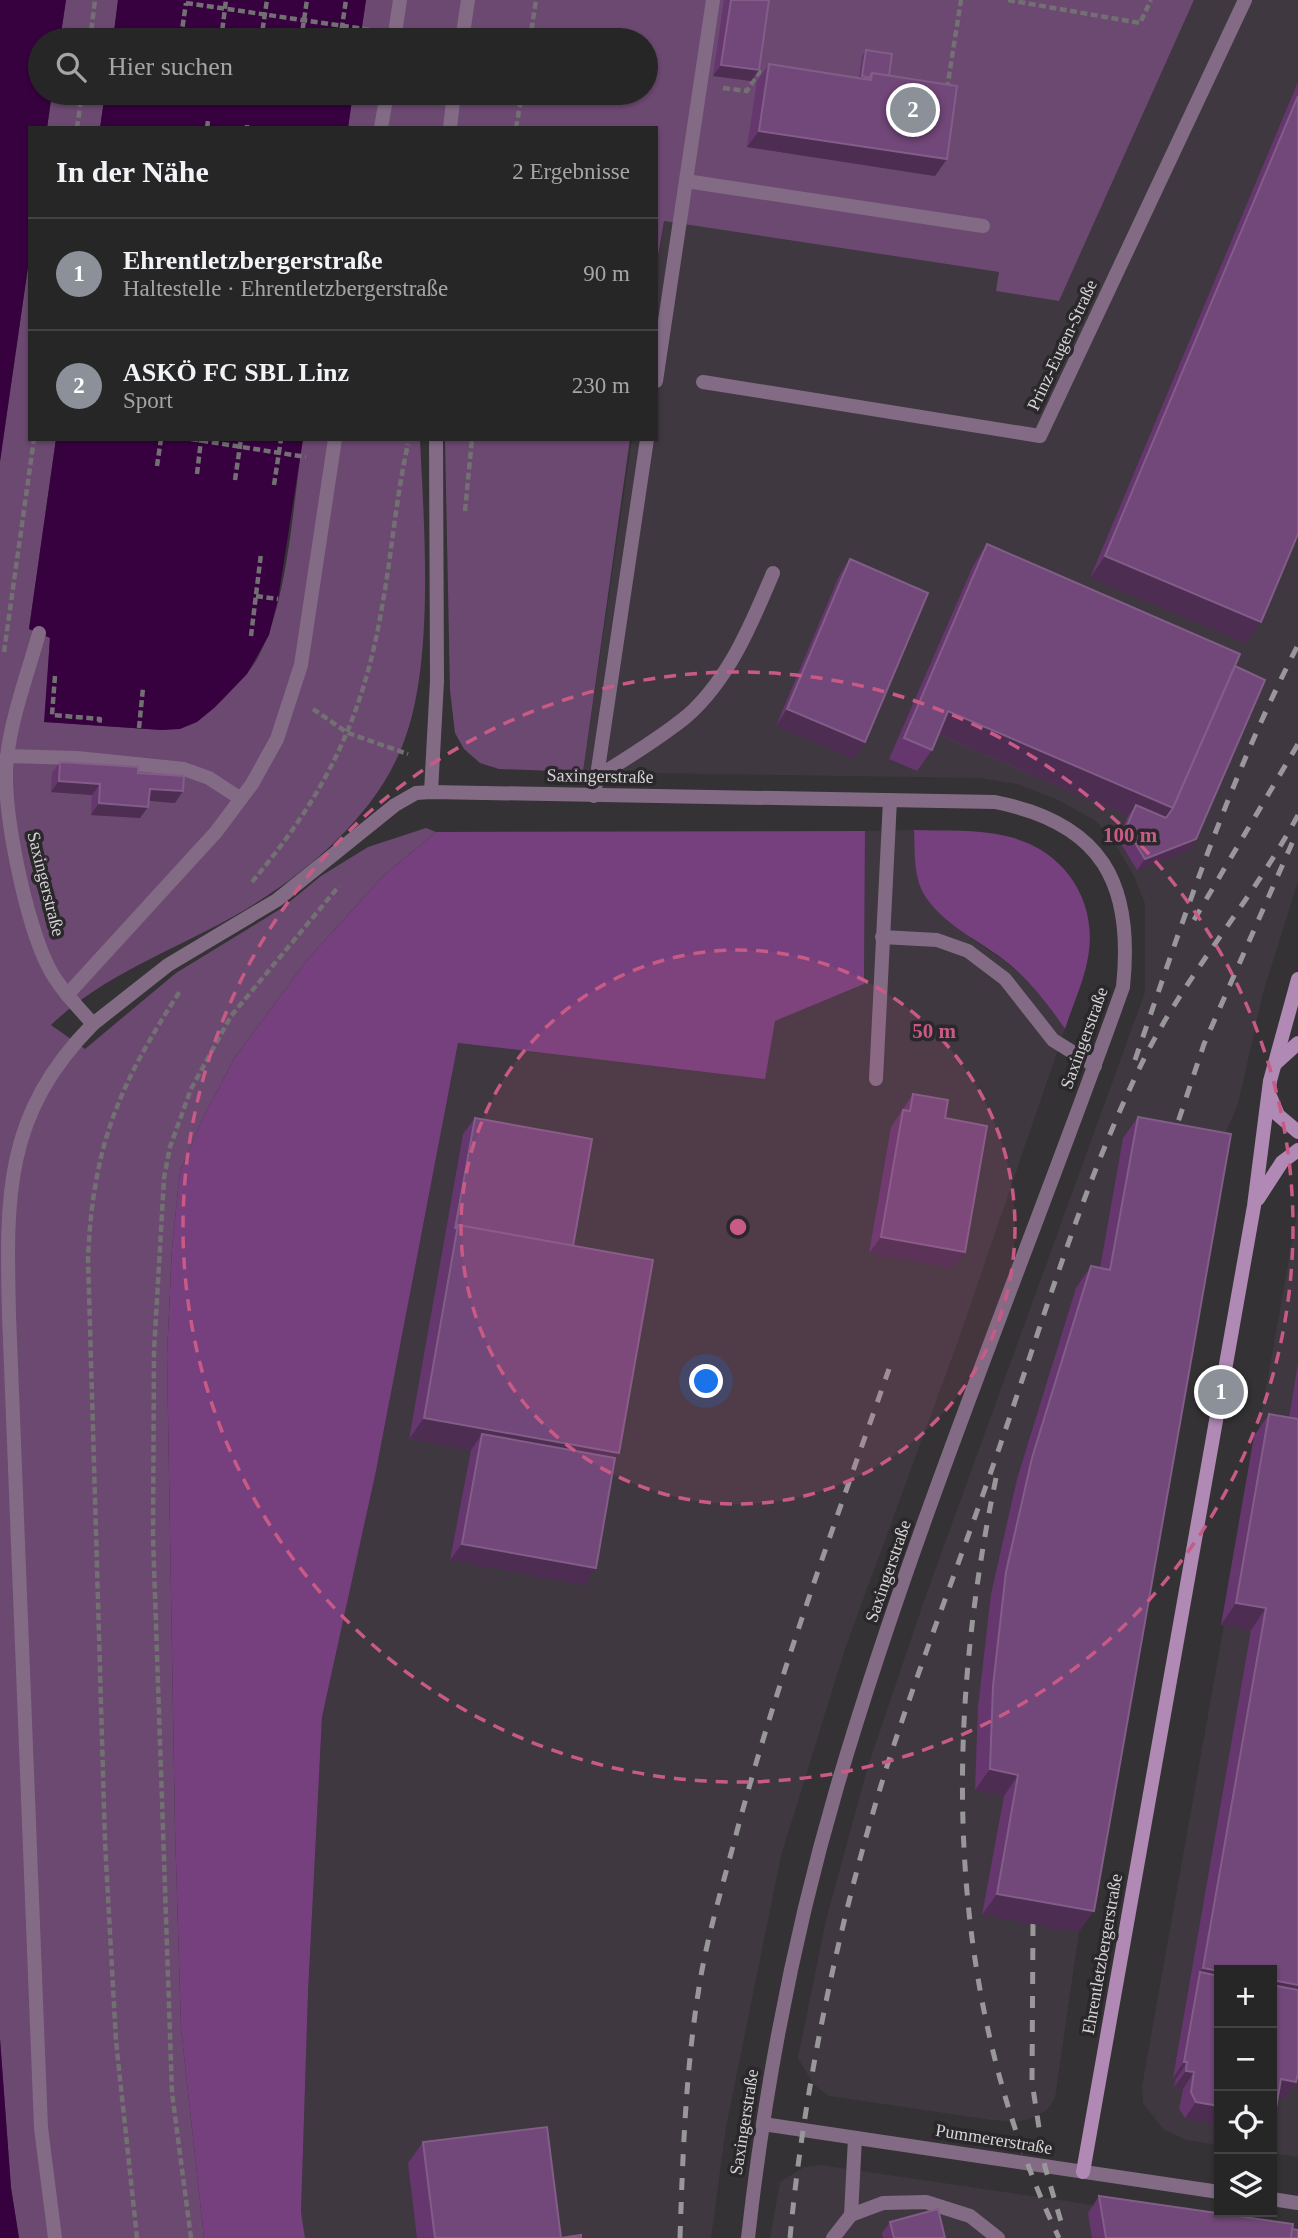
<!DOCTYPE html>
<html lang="de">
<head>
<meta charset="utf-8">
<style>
  :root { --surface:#272627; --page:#333233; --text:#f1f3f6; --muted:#a4a5a7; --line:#434344; --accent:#8c9099 }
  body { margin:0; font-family:Georgia,serif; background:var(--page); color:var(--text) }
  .controls { position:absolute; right:21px; bottom:21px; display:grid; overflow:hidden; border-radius:0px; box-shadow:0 2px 5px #0004 }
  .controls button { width:63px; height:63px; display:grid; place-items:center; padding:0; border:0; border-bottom:2px solid var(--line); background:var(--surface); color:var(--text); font:35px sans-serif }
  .you { position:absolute; left:707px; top:1382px; width:24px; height:24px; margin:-18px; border:5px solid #fff; border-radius:50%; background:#1a73e8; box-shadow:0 0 0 10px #1a73e833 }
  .badge { display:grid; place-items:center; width:46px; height:46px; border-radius:50%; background:var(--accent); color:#fff; font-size:23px; font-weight:700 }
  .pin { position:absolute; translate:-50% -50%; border:4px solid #fff; box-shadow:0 2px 7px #0006 }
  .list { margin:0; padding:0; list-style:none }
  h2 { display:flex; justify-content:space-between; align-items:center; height:91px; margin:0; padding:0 28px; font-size:30px }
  h2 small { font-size:23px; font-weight:400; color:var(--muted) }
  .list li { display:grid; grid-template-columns:46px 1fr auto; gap:21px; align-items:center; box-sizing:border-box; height:112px; padding:0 28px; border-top:2px solid var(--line) }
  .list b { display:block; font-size:26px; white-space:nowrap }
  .list p { margin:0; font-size:23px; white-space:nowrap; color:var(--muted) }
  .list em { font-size:23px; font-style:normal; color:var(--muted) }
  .icon { flex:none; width:38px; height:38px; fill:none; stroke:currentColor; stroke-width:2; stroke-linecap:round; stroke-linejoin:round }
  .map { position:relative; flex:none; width:1298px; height:2238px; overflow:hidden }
  .search { position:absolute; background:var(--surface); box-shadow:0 2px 5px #0004; left:28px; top:28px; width:630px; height:77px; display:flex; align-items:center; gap:18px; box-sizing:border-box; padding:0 24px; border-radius:38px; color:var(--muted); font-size:26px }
  .panel { position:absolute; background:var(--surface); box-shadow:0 2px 5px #0004; left:28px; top:126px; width:630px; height:315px; border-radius:0px }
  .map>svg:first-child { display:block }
  .built { fill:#3f3840 }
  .green { fill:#6c4971 }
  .forest { fill:#75407d }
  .water { fill:#37013f }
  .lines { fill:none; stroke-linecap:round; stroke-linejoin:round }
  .path { stroke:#727072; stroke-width:4.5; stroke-dasharray:7 3.5; stroke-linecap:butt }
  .lane { stroke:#836b86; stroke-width:14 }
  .street { stroke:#836b86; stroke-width:14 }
  .secondary { stroke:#b089b5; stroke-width:14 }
  .rail { stroke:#999799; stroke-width:5; stroke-dasharray:12 12; stroke-linecap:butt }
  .wall { fill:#66366e }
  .shaded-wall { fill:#4d2d52 }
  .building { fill:#724779; stroke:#825d88; stroke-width:2 }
  .ring { fill:none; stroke:#c95a86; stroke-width:3.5; stroke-dasharray:12 9 }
  .labels { text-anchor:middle; stroke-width:7; stroke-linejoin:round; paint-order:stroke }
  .street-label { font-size:18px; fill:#d6d4d6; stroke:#2a282a }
  .centre { fill:#c95a86; stroke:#2a282a; stroke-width:3.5 }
  .ring-label { font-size:21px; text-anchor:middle; font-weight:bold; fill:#c95a86; stroke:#2a282a; stroke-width:7; stroke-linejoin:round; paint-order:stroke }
</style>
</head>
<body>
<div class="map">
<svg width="1298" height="2238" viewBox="0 0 1298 2238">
  <rect width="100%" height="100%" fill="#343234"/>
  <g class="built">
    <polygon points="1194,0 1298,0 1298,881 1263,993 1238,1104 1216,1155 1079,1932 1055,2098 1047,2110 1030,2119 1015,2122 992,2120 829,2096 814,2085 798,2058 826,1920 868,1766 924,1601 1145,992 1145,904 1134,876 1115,844 1096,821 1058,800 1017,784 980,778 583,772 632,439 656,439 656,273 664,221 999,272 997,291 1059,301"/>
    <polygon points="914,830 915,850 972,939 1006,962 1040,992 1065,1029 958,1341 845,1649 781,1856 726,2127 711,2238 305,2238 301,2212 308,1993 322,1717 376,1471 458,1043 764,1079 775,1021 864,984 865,831"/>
    <polygon points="1298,1208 1298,2157 1272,2153 1272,1970 1219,1970 1219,2145 1186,2140 1163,2129 1143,2103 1142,2087"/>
    <polygon points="820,2165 1265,2230 1271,2238 770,2238 780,2182 804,2167"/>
  </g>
  <g class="green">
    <polygon points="66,0 118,0 113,40 60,40"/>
    <polygon points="366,0 1194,0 1059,301 996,291 999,272 664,221 656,268 656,128 348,128 353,93 646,93 646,40 360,40"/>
    <polygon points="52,93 105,93 100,128 47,128"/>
    <path d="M 30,253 L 30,439 L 56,439 L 29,629 L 50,637 L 45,722 L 162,730 C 191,728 207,716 226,696 C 237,684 249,673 257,659 C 288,605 293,502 303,439 L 420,439 C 424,526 435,664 403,744 C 378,810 317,864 259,901 C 191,945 110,968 51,1025 L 85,1049 L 176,973 L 282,908 L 321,876 L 368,847 L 426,828 L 436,832 L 382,877 L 307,960 L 235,1057 L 203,1118 L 180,1171 L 172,1248 L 167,1355 L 175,1829 L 181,2028 L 204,2238 L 19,2238 L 11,2188 L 0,2039 L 0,462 Z"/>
    <polygon points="445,439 630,439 583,772 499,769 480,763 464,749 455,733 450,690"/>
  </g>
  <g class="forest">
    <path d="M 914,830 C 945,831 976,829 1006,836 C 1061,848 1096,896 1089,951 C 1086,977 1073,1004 1065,1029 C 1048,1004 1031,982 1008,963 C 981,941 948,928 927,899 C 913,880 915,853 914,830 Z"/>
    <polygon points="865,831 864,984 775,1021 765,1079 458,1043 376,1471 322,1717 308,1993 301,2212 305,2238 204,2238 181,2028 175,1829 167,1355 172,1248 180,1171 203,1118 235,1057 307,960 382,877 436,832"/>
  </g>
  <g class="water">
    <polygon points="0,0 66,0 60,40 40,40 40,93 52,93 47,128 30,128 30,253 0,461"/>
    <polygon points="118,0 366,0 360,40 113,40"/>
    <polygon points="105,93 353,93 348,128 100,128"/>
    <polygon points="56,439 303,439 278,599 269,635 247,674 214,708 197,722 180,729 162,730 44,722 50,638 29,629"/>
    <polygon points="0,2039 11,2188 19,2238 0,2238"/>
  </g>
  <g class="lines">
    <g class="path">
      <polyline points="1008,0 1140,23 1151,0"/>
      <polyline points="186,3 371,30"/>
      <polyline points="181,37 186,3"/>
      <polyline points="90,40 95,0"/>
      <polyline points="221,40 226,0"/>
      <polyline points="261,40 267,0"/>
      <polyline points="301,40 307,0"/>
      <polyline points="340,40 346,0"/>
      <polyline points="530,40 536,0"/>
      <polyline points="723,88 747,91 759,72 766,73"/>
      <polyline points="947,89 961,0"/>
      <polyline points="77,128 82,93"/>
      <polyline points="207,128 208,121"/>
      <polyline points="247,128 247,125"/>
      <polyline points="516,128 522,93"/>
      <polyline points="191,439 306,457"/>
      <polyline points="157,466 161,439"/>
      <polyline points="197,474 201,440"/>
      <polyline points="235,480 241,439"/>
      <polyline points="274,485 281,439"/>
      <polyline points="465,511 472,439"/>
      <polyline points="256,596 278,599"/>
      <polyline points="251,636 261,554"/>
      <polyline points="4,652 34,439"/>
      <polyline points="55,676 52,715 100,719 99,725"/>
      <polyline points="313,709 348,733 408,754"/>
      <polyline points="139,728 143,688"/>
      <path d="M 252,882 C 325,795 363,719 382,607 C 392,552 396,497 408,444"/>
      <path d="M 137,2238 L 116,2041 L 105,1842 L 88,1258 C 93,1145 119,1085 180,991"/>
      <polyline points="191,2238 172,2093 153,1537 154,1351 164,1178 170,1147 191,1089 231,1016 339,886"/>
    </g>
    <g class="lane">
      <polyline points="394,40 400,0"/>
      <polyline points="462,40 468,0"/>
      <polyline points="381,128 387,93"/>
      <polyline points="450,128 454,93"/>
      <polyline points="686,181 983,226"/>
      <polyline points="656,381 713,0"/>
      <polyline points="703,382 1040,436 1245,0"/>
      <path d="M 39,633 C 28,673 12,715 7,757 C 1,807 26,925 50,970 C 61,990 78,1007 93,1024 C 4,1114 6,1196 9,1315 L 41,2128 L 55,2238"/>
      <polyline points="7,756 77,758 184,769 209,778 241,799"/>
      <path d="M 597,777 C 627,758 659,739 687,716 C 729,679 752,623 773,573"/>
      <polyline points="431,792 437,681 436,439"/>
      <polyline points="594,796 647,439"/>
      <polyline points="882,937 937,940 968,951 1005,979 1053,1040 1095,1066"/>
      <polyline points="67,995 216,832 252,784 277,739 301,665 335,439"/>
      <polyline points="876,1079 890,800"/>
      <polyline points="851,2215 855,2138"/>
      <polyline points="833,2238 851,2215 883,2203 926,2202 970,2216 998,2238"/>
    </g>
    <g class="street">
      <path d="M 93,1024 L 168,965 L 277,900 L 395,805 L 416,793 L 431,792 L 995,802 C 1102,823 1134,883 1123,987 C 1028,1254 917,1515 837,1787 C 794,1934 765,2085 748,2238"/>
      <polyline points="763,2124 1219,2192"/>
      <polyline points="1272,2199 1298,2203"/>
    </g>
    <g class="secondary">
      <polyline points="1276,1063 1298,1043"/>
      <polyline points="1270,1096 1278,1115 1298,1132"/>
      <polyline points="1258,1199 1282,1162 1298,1150"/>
      <polyline points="1083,2172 1254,1206 1270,1081 1298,979"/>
    </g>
    <g class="rail">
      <polyline points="1194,920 1298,744"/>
      <path d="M 1135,1060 C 1183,920 1230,777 1298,645"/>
      <polyline points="1171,1143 1204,1044 1297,832"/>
      <path d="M 996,1478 C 943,1733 945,1998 1059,2238"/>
      <polyline points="1033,1924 1032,2082 1045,2167 1062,2225"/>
      <path d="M 680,2238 C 683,2148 686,2059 702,1970 C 711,1923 725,1877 737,1831 C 779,1674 835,1523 889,1369"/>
      <path d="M 790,2238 C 804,2084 841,1913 887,1766 C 920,1664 959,1564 994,1463 C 1040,1331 1079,1194 1140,1067 C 1183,977 1251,903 1298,815"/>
    </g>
  </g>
  <g class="wall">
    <polygon points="724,0 769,0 759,70 751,81 713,76"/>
    <polygon points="866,50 889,76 935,176 747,147 757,81 769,64 859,78 862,56"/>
    <polygon points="1298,82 1298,534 1246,643 1090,578"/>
    <polygon points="987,544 1235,666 1188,851 1137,870 1118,839 1128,816 938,734 932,750 917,771 889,759 973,566"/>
    <polygon points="850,559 854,759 776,726 839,576"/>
    <polygon points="60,762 138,773 175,803 149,801 140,818 91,815 92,795 51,792 52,773"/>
    <polygon points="913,1094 945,1118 953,1268 869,1253 891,1127"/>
    <polygon points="1138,1117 1079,1932 982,1915 1004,1796 975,1790 978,1707 991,1594 1017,1479 1076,1288 1091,1266 1100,1268 1123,1138"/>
    <polygon points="475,1118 573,1246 619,1453 615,1458 584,1585 450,1560 471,1450 409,1439 463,1134"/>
    <polygon points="1298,1363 1298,2073 1296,2082 1285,2099 1278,2097 1219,2125 1185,2118 1179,2109 1183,2089 1174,2087 1176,2079 1173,2078 1251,1630 1221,1625 1254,1436 1269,1414 1289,1418"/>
    <polygon points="423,2142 561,2238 417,2238 408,2163"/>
    <polygon points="1099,2196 1292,2229 1298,2238 1092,2238 1088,2213"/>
    <polygon points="890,2222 945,2238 883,2238 882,2233"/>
  </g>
  <g class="shaded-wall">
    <polygon points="721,65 759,70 751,81 713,76"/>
    <polygon points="759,131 947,159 935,176 747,147"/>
    <polygon points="1105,556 1261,622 1246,643 1090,578"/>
    <polygon points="787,709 865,742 854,759 776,726"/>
    <polygon points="948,711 1173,808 1158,829 1136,805 1128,816 934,732"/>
    <polygon points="59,781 100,784 92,795 51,792"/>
    <polygon points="150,789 183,791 175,803 142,800"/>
    <polygon points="99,803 148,807 140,818 91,815"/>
    <polygon points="1196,839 1188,851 1137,870 1145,859"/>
    <polygon points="881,1237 965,1252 953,1268 869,1253"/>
    <polygon points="424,1418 619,1453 604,1475 482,1434 471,1450 409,1439"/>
    <polygon points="462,1544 596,1568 584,1585 450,1560"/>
    <polygon points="1236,1603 1266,1608 1251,1630 1221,1625"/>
    <polygon points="990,1769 1018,1775 1004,1796 975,1790"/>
    <polygon points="997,1894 1094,1911 1079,1932 982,1915"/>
    <polygon points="1203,1968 1219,1971 1219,1995 1200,1972 1188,1989"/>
    <polygon points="1272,1980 1298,1985 1298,2008 1272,2004"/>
    <polygon points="1184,2062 1187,2062 1176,2079 1173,2078"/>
    <polygon points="1186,2071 1194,2072 1183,2089 1174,2087"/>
    <polygon points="1281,2079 1296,2082 1285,2099 1272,2096"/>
    <polygon points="1196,2102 1219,2106 1219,2125 1185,2118"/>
  </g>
  <g class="building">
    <polygon points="731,0 769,0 759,70 721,65"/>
    <polygon points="866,50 892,54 889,76 872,73 869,78 862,76"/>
    <polygon points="769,64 871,80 872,73 957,86 947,159 759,131"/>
    <polygon points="1298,96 1298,534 1261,622 1105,556"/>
    <polygon points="987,544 1240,654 1173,808 948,711 932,750 904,738"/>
    <polygon points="850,559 928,593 865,742 787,709"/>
    <polygon points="1235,666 1265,680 1196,839 1145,859 1126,828 1136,805 1166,818 1173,808"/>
    <polygon points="60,762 138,767 138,773 184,776 183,791 150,789 148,807 99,803 100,784 59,781"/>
    <polygon points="913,1094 948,1100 945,1118 987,1126 965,1252 881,1237 903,1110 910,1111"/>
    <polygon points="1138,1117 1231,1134 1094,1911 997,1894 1018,1775 990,1769 993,1686 1006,1572 1032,1458 1091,1266 1110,1270"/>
    <polygon points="475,1118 592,1139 573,1246 458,1225 455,1229"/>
    <polygon points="458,1225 653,1260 619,1453 424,1418"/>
    <polygon points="1269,1414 1298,1419 1298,1985 1272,1980 1272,1970 1219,1971 1203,1968 1266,1608 1236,1603"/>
    <polygon points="482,1434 615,1458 596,1568 462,1544"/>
    <polygon points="1200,1972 1219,1976 1219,2106 1196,2102 1191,2092 1194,2072 1186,2071 1187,2062 1184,2062"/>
    <polygon points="1272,1985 1298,1990 1298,2073 1296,2082 1281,2079 1276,2108 1272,2111"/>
    <polygon points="547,2127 561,2238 435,2238 423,2142"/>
    <polygon points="1099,2196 1293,2224 1291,2238 1106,2238"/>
    <polygon points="938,2209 945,2238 894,2238 890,2222"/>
    <polygon points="1292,2229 1298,2230 1298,2238 1291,2238"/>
    <polygon points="581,2235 581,2238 561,2238"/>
  </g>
  <circle cx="738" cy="1227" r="277" fill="#c95a86" fill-opacity=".12"/>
  <g class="ring">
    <circle cx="738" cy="1227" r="277"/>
    <circle cx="738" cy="1227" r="555"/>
  </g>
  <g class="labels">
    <g class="street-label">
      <text transform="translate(1062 345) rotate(-65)" y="6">Prinz-Eugen-Straße</text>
      <text transform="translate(600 776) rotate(1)" y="6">Saxingerstraße</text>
      <text transform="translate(46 884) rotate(76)" y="6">Saxingerstraße</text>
      <text transform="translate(1084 1038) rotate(-70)" y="6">Saxingerstraße</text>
      <text transform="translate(888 1571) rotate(-71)" y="6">Saxingerstraße</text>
      <text transform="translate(1102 1954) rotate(-80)" y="6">Ehrentletzbergerstraße</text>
      <text transform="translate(744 2122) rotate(-81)" y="6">Saxingerstraße</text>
      <text transform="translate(994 2139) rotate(9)" y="6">Pummererstraße</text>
    </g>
  </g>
  <circle cx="738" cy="1227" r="10" class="centre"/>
  <g class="ring-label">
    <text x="1130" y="842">100 m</text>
    <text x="934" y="1038">50 m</text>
  </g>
</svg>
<div class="controls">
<button>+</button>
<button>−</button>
<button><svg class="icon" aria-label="locate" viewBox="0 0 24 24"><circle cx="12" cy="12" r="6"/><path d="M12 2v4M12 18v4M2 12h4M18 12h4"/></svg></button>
<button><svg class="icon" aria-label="layers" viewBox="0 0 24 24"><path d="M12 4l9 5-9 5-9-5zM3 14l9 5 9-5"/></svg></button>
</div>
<div class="you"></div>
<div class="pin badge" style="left:1221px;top:1392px">1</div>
<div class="pin badge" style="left:913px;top:110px">2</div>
<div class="search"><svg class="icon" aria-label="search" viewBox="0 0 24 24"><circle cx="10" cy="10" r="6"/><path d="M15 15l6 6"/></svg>Hier suchen</div>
<section class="panel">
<h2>In der Nähe<small>2 Ergebnisse</small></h2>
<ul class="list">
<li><span class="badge">1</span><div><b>Ehrentletzbergerstraße</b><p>Haltestelle · Ehrentletzbergerstraße</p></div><em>90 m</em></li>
<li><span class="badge">2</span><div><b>ASKÖ FC SBL Linz</b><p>Sport</p></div><em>230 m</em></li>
</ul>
</section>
</div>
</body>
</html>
